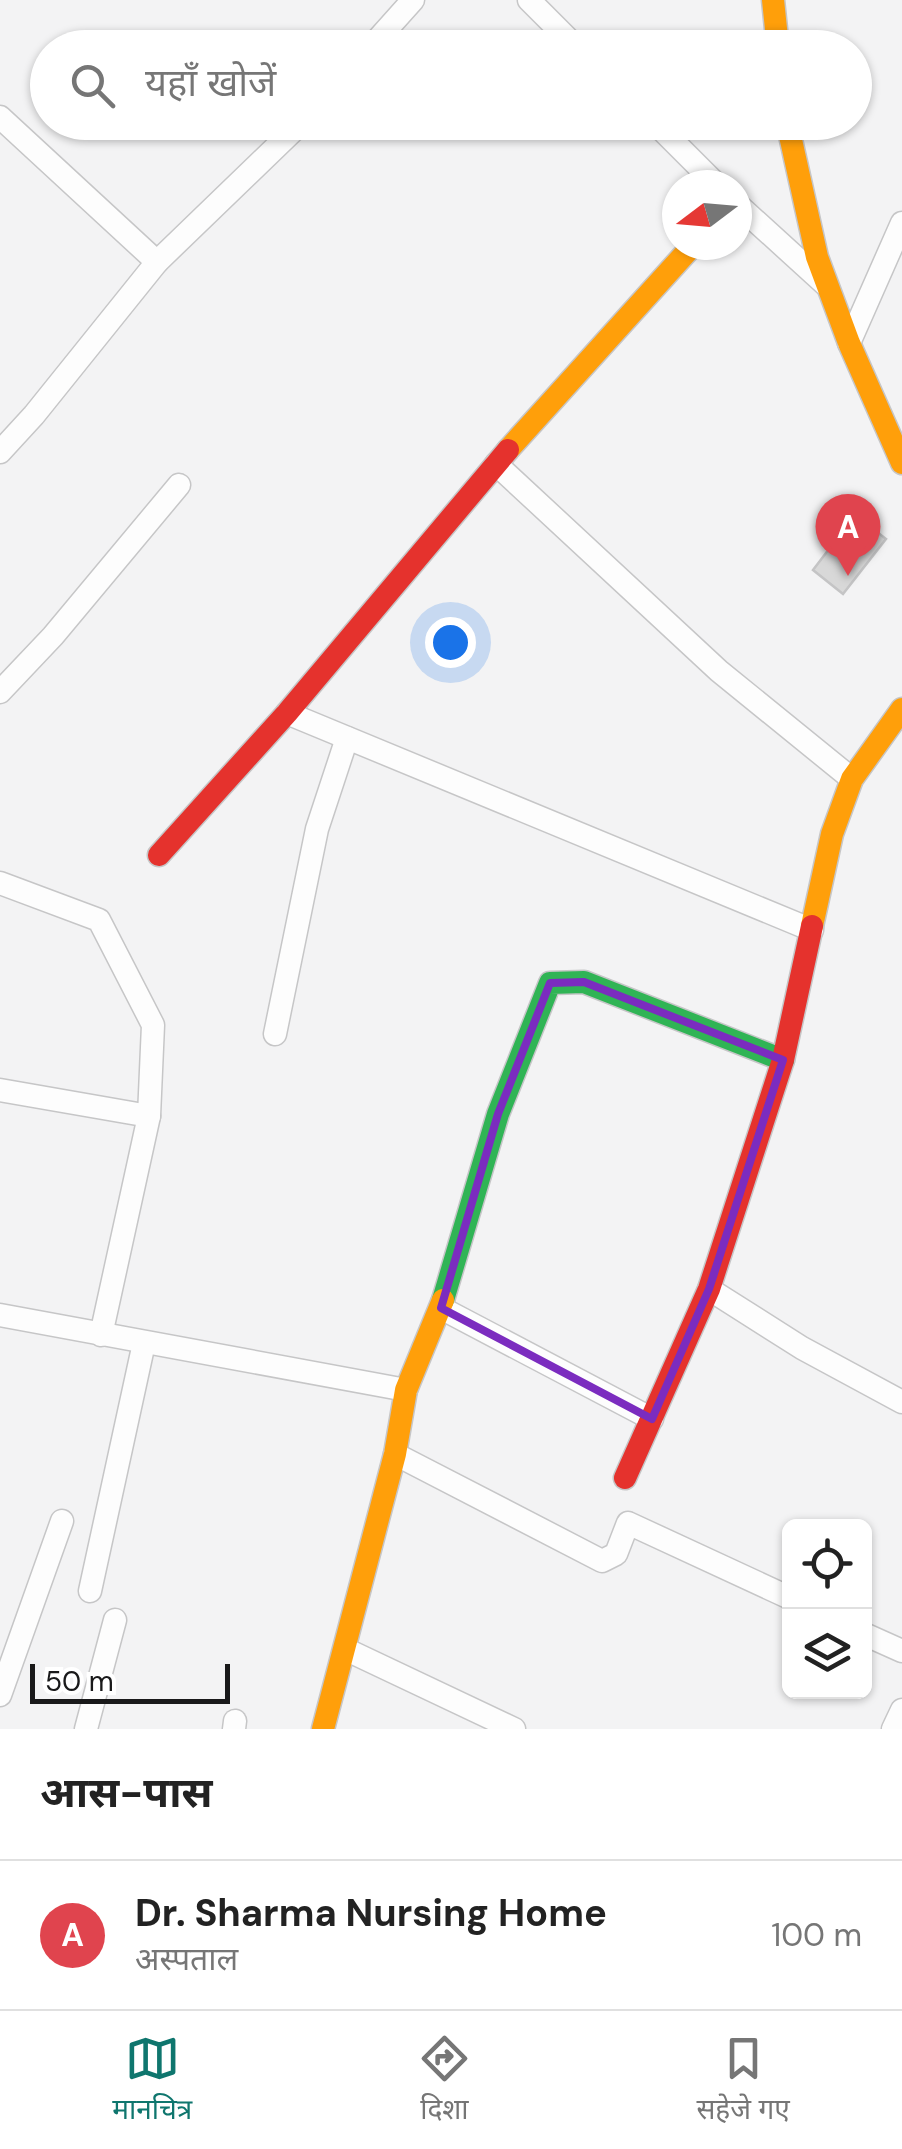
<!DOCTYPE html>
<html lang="hi">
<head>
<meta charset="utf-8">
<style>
  :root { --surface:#fff; --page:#f6f6f6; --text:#222; --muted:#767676; --line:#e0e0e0; --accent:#0f766e }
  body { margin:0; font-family:"DM Sans","Noto Sans Devanagari",sans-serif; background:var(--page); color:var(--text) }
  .controls { position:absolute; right:30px; bottom:30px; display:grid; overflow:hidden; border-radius:15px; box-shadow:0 2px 8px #0004 }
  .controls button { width:90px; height:90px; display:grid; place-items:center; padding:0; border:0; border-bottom:2px solid var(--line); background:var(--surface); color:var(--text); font:50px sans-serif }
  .compass { position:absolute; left:662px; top:170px; width:90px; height:90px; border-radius:50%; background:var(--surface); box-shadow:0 2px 8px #0004; rotate:254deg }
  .scale { position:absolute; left:30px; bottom:25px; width:200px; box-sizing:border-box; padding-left:10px; border:5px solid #19191a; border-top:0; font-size:28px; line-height:35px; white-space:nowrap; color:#19191a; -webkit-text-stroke:8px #fff; paint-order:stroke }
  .you { position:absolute; left:450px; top:642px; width:35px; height:35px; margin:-25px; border:8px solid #fff; border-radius:50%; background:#1a73e8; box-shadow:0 0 0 15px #1a73e833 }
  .badge { display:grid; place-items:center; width:65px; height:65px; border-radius:50%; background:var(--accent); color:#fff; font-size:32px; font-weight:700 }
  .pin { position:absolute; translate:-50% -82px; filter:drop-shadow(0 2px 5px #0008) }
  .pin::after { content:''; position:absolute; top:52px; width:35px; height:30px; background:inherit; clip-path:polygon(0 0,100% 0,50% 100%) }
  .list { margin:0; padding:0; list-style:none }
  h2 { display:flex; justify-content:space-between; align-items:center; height:130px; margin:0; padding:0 40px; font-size:42px }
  h2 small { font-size:32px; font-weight:400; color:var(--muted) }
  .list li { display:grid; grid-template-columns:65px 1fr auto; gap:30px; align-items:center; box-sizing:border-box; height:150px; padding:0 40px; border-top:2px solid var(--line) }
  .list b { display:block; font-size:38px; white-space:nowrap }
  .list p { margin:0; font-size:32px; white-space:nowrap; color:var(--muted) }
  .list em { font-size:32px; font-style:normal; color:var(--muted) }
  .icon { flex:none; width:55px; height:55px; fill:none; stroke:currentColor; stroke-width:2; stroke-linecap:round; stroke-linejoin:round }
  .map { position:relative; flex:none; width:902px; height:1729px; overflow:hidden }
  .search { position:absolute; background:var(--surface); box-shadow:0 2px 8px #0004; left:30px; right:30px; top:30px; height:110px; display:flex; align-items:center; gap:25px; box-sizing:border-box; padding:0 35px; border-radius:55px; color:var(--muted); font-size:38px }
  .sheet { height:280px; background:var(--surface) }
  nav { display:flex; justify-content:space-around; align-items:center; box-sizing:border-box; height:140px; border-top:2px solid var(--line); background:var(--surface); font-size:28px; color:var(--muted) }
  nav a { display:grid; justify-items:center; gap:5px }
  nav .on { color:var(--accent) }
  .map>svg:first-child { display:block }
  .building { fill:#d8d8d8; stroke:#c4c4c5; stroke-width:2.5 }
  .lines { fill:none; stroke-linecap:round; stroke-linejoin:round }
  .street-casing { stroke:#c6c6c7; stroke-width:25 }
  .fast-casing { stroke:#c6c6c7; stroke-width:25 }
  .slow-casing { stroke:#c6c6c7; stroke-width:25 }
  .jam-casing { stroke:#c6c6c7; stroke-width:25 }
  .street { stroke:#fdfdfd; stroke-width:22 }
  .fast { stroke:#30b455; stroke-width:22 }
  .slow { stroke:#ff9f0a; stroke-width:22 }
  .jam { stroke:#e5322d; stroke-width:22 }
  .marked { fill:none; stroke:#7b2cbf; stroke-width:8; stroke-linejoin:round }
</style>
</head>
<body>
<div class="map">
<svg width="902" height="1729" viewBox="0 0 902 1729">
  <rect width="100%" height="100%" fill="#f3f3f4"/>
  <polygon class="building" points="855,515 886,539 843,594 813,570"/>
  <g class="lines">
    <defs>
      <g id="street">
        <polyline points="529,0 577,48"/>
        <polyline points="370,48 413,0"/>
        <polyline points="0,117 157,262"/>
        <polyline points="654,122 717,185"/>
        <polyline points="737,204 825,284"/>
        <polyline points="849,343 902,223"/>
        <polyline points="0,452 34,415 157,262 302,122"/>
        <polyline points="496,464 719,671 852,779"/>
        <polyline points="0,692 53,636 179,485"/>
        <polyline points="287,713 812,930"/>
        <polyline points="0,883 99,920 153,1025 149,1116 101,1335"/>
        <polyline points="275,1034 317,829 347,738"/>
        <polyline points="0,1090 149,1116"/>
        <polyline points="709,1289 802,1348 902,1402"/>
        <polyline points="441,1308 652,1419"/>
        <polyline points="0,1315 406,1390"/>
        <polyline points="395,1454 602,1561 616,1554 628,1523 790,1598"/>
        <polyline points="90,1591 144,1343"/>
        <polyline points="864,1634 902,1651"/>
        <polyline points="345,1649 514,1729"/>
        <polyline points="0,1695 62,1521"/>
        <polyline points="86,1729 115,1620"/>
        <polyline points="234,1729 235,1721"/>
        <polyline points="893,1729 902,1710"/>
      </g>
      <polyline id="fast" points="443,1300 498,1114 550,983 584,982 783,1060"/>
      <g id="slow">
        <polyline points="773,0 778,48"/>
        <polyline points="787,122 817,257 849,343 902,463"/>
        <polyline points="508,450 693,245"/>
        <polyline points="812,926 832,834 852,779 902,709"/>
        <polyline points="323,1729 395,1454 406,1390 443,1300"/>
      </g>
      <g id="jam">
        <polyline points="159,855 287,713 508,450"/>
        <polyline points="625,1478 709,1289 783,1060 812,926"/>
      </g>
    </defs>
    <use href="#street" class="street-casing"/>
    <use href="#fast" class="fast-casing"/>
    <use href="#slow" class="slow-casing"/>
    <use href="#jam" class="jam-casing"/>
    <use href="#street" class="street"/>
    <use href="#fast" class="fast"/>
    <use href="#slow" class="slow"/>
    <use href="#jam" class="jam"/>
  </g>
  <path class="marked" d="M 584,982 L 783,1060 L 709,1289 L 652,1419 L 441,1308 L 498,1114 L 550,983 Z"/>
</svg>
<div class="controls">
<button><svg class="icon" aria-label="locate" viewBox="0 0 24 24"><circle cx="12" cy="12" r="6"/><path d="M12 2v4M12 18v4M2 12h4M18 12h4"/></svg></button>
<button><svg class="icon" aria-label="layers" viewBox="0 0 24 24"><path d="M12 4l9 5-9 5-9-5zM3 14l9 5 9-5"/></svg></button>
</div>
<svg class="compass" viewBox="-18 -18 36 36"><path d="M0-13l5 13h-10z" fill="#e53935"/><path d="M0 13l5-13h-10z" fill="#767676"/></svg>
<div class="scale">50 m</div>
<div class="you"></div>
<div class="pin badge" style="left:848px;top:576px;background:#e0444e">A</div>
<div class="search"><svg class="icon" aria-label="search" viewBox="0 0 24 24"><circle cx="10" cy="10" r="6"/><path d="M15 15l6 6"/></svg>यहाँ खोजें</div>
</div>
<section class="sheet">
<h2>आस-पास<small></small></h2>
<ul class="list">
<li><span class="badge" style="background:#e0444e">A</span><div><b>Dr. Sharma Nursing Home</b><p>अस्पताल</p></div><em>100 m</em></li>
</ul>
</section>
<nav>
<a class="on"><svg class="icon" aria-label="map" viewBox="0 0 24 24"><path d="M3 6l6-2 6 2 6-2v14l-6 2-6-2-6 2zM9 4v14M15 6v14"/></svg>मानचित्र</a>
<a><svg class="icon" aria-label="directions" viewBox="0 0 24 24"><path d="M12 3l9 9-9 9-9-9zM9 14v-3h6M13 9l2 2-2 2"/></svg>दिशा</a>
<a><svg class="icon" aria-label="saved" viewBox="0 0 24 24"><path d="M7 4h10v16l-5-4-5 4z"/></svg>सहेजे गए</a>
</nav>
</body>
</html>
